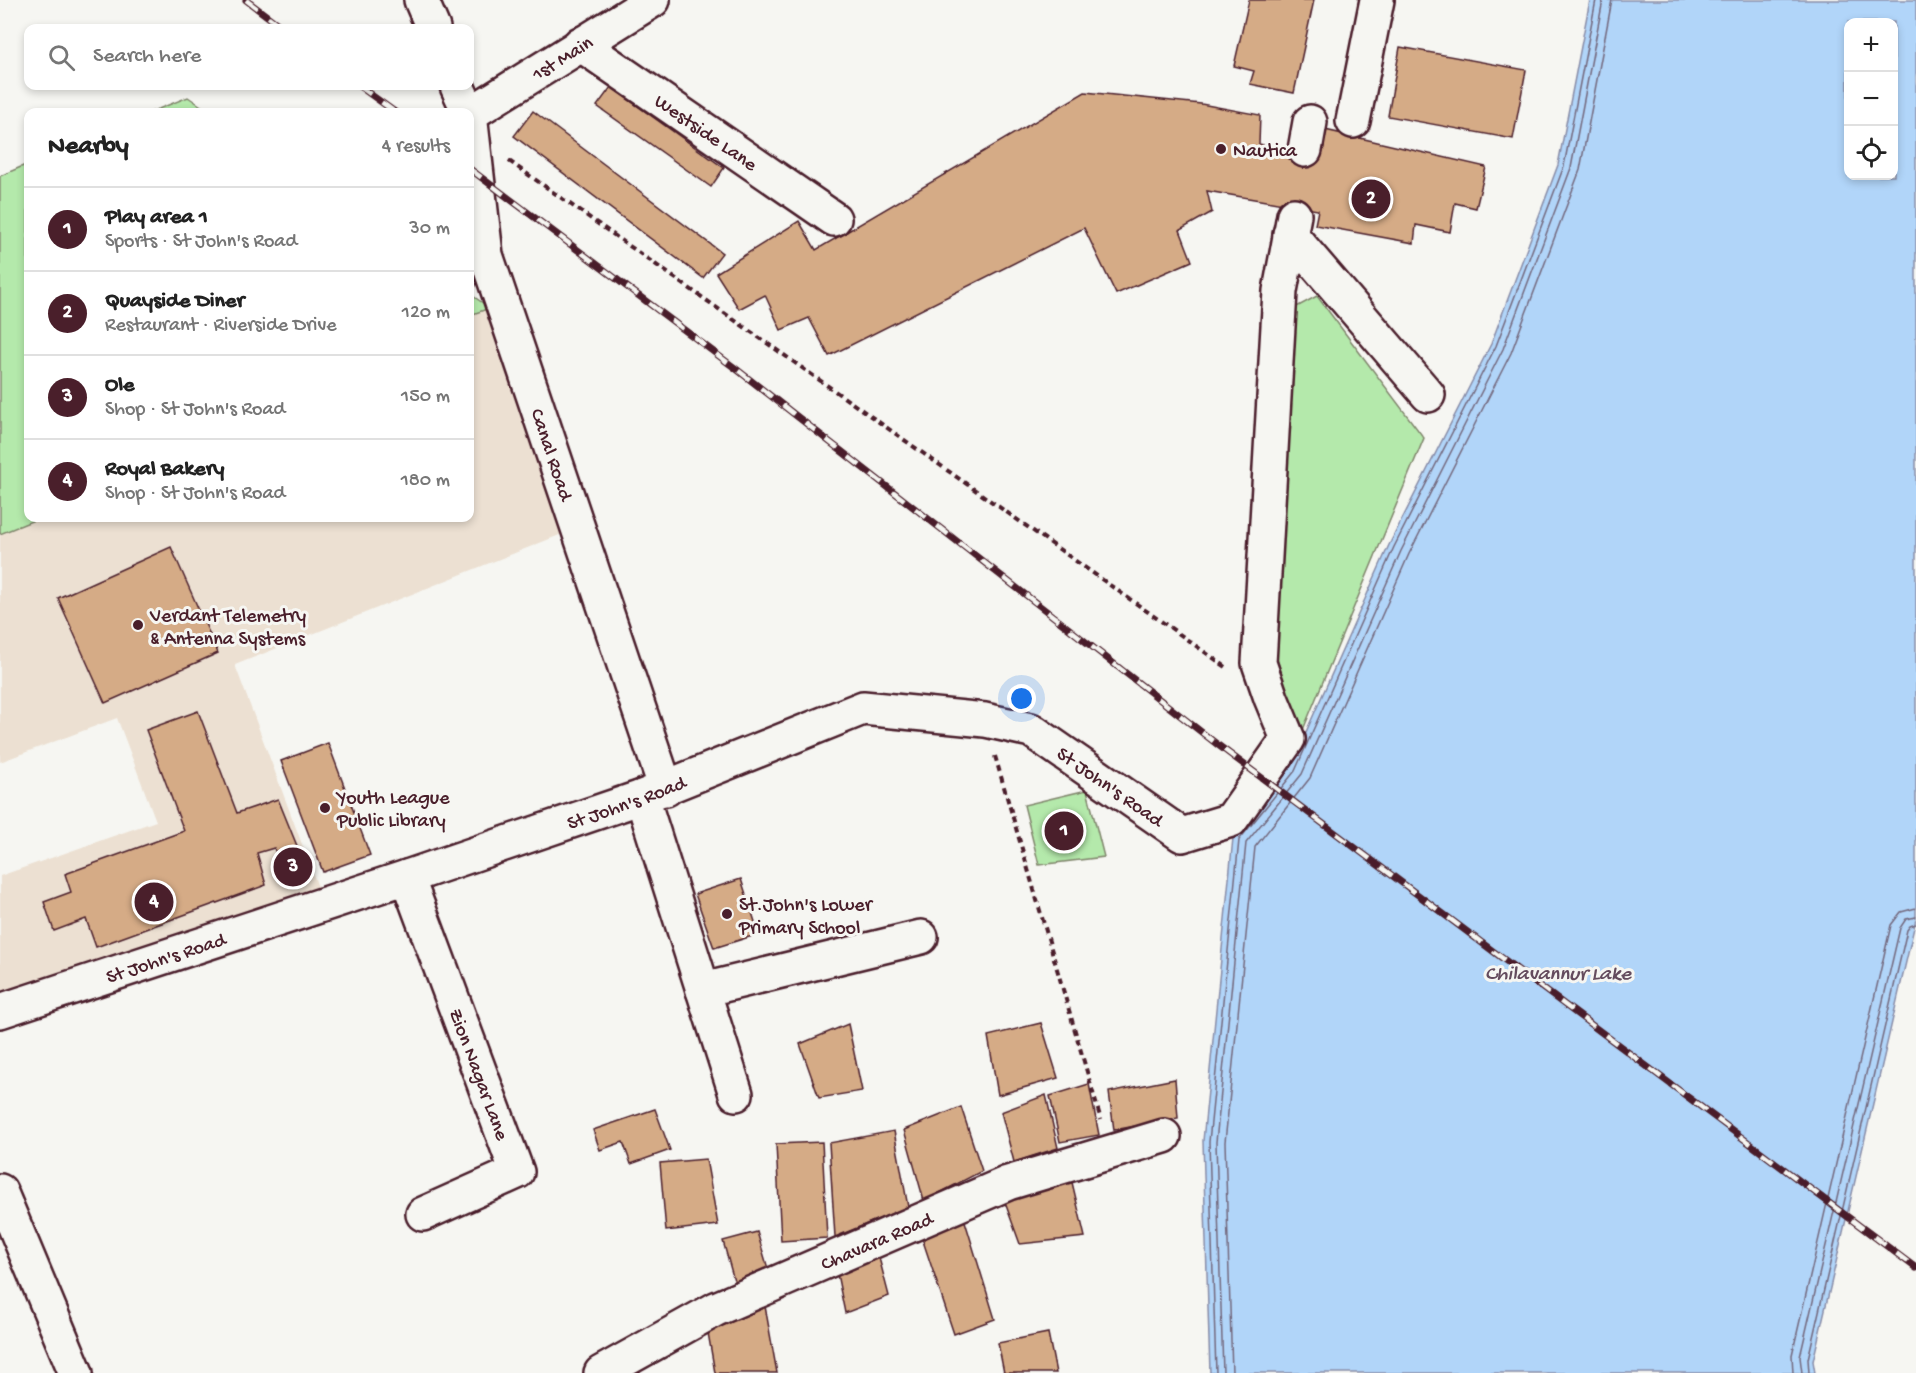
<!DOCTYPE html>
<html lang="en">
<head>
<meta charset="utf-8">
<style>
  :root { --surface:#fff; --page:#f2f2f2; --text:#222; --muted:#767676; --line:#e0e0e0; --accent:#4a1f2b }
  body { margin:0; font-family:"Gochi Hand",sans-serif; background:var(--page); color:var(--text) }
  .controls { position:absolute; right:18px; top:18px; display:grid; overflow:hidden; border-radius:12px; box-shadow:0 3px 9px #0003 }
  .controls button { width:54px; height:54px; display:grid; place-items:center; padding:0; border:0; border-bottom:2px solid var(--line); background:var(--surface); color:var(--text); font:30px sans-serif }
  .you { position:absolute; left:1022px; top:699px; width:21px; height:21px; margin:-15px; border:4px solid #fff; border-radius:50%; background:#1a73e8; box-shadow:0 0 0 9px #1a73e833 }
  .badge { display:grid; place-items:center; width:39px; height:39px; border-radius:50%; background:var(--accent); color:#fff; font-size:20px; font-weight:700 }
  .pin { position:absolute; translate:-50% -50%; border:3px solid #fff; box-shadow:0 2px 6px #0006 }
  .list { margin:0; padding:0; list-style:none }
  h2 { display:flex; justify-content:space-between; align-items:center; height:78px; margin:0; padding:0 24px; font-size:26px }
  h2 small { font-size:20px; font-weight:400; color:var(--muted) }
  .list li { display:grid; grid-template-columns:39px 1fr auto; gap:18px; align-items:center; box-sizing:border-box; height:84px; padding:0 24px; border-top:2px solid var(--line) }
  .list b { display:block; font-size:22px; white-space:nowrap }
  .list p { margin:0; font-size:20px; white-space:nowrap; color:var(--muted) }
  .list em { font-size:20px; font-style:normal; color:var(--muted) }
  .icon { flex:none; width:33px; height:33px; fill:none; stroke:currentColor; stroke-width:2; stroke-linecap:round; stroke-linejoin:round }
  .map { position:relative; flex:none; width:1916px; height:1373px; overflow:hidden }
  .search { position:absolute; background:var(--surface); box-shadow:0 3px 9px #0003; left:24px; top:24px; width:450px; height:66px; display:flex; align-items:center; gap:15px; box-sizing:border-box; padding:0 21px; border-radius:12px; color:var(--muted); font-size:22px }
  .panel { position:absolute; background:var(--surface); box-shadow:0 3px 9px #0003; left:24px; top:108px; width:450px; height:414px; border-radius:12px }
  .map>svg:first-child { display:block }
  .built { fill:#ece0d2 }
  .green { fill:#b4e9ab; stroke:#7f846b; stroke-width:1.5 }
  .water { fill:#b1d5f9; stroke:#888ca7; stroke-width:1.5; fill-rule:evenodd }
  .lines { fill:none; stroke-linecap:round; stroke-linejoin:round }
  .shore { stroke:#73687d; stroke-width:1.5 }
  .building { fill:#d5ab86; stroke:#4a1f2b; stroke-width:1.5 }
  .minor-casing { stroke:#4a1f2b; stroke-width:38 }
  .path { stroke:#4a1f2b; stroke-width:4; stroke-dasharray:6 4.5; stroke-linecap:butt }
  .minor { stroke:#f6f6f2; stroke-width:33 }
  .rail-casing { stroke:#4a1f2b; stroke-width:7 }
  .rail { stroke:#f6f6f2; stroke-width:4.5; stroke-dasharray:14; stroke-linecap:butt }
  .poi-dot { fill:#4a1f2b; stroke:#f6f6f2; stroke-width:2 }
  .labels { text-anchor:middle; stroke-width:6; stroke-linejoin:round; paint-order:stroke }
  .street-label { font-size:20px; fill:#4a1f2b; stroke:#f6f6f2 }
  .poi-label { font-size:20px; fill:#4a1f2b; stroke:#f6f6f2; text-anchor:start }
  .water-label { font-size:21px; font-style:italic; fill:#644c5e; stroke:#f6f6f2 }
</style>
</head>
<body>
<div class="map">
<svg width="1916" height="1373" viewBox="0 0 1916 1373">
  <rect width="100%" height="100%" fill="#f6f6f2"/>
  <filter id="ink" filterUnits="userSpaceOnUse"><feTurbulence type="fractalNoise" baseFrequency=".0167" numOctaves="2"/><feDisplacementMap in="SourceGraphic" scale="12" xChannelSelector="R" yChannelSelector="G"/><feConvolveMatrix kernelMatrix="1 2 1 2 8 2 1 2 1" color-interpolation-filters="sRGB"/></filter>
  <g filter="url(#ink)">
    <polygon class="built" points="490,308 567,532 235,665 318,887 0,995 0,876 156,821 117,718 0,762 0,534 40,518 470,518 470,315"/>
    <g class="green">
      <polygon points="188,97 210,112 151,112"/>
      <polygon points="28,164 28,518 39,518 0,534 0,176"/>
      <polygon points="470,294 490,308 470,315"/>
      <polygon points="1317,296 1424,438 1300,737 1277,659 1291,310"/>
      <polygon points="1087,790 1104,857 1039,865 1024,805"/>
    </g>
    <path class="water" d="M 1590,0 L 1916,0 L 1916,919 L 1813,1361 L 1815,1373 L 1210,1373 L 1203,1141 L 1233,838 L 1290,768 L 1389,545 L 1491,344 L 1558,165 ZM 1848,22 L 1894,22 L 1894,176 L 1848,176 Z"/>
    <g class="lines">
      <g class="shore">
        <polyline points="1216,1373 1209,1142 1239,840 1295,771 1394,547 1496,346 1564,166 1596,0"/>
        <polyline points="1223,1373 1216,1142 1246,843 1302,774 1401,551 1503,349 1571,168 1603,0"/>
        <polyline points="1232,1373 1225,1142 1255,847 1310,778 1409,554 1511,353 1580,170 1612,0"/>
        <polyline points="1793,1373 1792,1355 1891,925 1901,912 1916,908"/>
        <polyline points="1802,1373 1800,1357 1900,928 1906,919 1916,917"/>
        <polyline points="1809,1373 1808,1359 1907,930 1910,926 1916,924"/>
      </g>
    </g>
    <g class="building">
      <polygon points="1249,0 1314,0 1294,93 1250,84 1254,71 1234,66"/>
      <polygon points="1400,47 1526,70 1513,139 1388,116"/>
      <polygon points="611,87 724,168 711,187 597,106"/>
      <polygon points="1085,92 1201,104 1260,115 1259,144 1320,158 1325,130 1486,167 1476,208 1455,203 1450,232 1416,225 1414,243 1315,225 1318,210 1207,191 1212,212 1180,230 1192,261 1116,294 1084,228 829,356 809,318 781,330 765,295 739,309 716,273 799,221 816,250"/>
      <polygon points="533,111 722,253 703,278 514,136"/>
      <polygon points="171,547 218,653 105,703 58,598"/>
      <polygon points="198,711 237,813 278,799 308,873 287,881 274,848 257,853 266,885 96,947 86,919 54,931 44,902 71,892 65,874 184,831 146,730"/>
      <polygon points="328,743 370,855 323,872 281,761"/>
      <polygon points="741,879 759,934 714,948 695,894"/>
      <polygon points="1041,1023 1058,1078 998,1095 988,1036"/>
      <polygon points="848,1024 862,1091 819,1098 800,1044"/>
      <polygon points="1175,1079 1178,1118 1114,1130 1109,1092"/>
      <polygon points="1089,1084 1099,1135 1060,1142 1050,1096"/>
      <polygon points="1046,1095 1058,1148 1014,1162 1001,1112"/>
      <polygon points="961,1107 982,1171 924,1201 904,1130"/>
      <polygon points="655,1109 670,1150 631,1164 623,1142 600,1150 593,1130"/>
      <polygon points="894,1131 908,1207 835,1237 829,1143"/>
      <polygon points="822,1142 827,1238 781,1241 776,1144"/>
      <polygon points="706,1159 718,1225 666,1231 660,1163"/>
      <polygon points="1070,1174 1085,1237 1020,1244 1003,1197"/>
      <polygon points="964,1218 995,1319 954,1334 921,1235"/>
      <polygon points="757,1232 769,1272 735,1284 723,1241"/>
      <polygon points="877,1250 889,1296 845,1313 835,1264"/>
      <polygon points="763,1295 777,1373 715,1373 706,1321"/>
      <polygon points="1048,1333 1056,1373 1004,1373 998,1343"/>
    </g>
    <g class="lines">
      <defs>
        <g id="minor">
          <polyline points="421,0 433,28"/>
          <path id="s1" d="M 580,44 L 834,219"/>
          <polyline points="457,86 469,112"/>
          <path id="s2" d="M 470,114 L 486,255 L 666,789"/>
          <path id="s3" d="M 470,114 L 653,0"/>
          <polyline points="1353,121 1377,0"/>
          <polyline points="1305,150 1310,122"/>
          <polyline points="1290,234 1428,395"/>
          <polyline points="642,797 736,1094"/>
          <path id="s4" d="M 407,877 L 517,1172 L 423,1214"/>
          <polyline points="703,990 921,937"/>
          <path id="s5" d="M 0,1011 L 407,877 L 642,797 L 863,708 L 985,720 L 1031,730 L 1182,835 L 1231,820 L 1288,739 L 1271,698 L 1259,663 L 1280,291 L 1294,215"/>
          <polyline points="0,1191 76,1373"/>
          <path id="s6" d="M 601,1373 L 716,1309 L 1008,1183 L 1164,1136"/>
        </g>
      </defs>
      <use href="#minor" class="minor-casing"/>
      <g class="path">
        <polyline points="509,161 1226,667"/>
        <polyline points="995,756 1101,1120"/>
      </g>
      <use href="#minor" class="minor"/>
      <defs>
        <g id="rail">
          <polyline points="246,0 283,28"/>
          <polyline points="359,86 395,112"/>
          <polyline points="470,169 735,368 1218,745 1916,1268"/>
        </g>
      </defs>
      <use href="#rail" class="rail-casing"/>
      <use href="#rail" class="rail"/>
    </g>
  </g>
  <g class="poi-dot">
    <circle cx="1221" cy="149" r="6"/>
    <circle cx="138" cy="625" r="6"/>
    <circle cx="325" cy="808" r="6"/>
    <circle cx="727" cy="914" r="6"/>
  </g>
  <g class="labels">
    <g class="street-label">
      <text dy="7" stroke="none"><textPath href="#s3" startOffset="108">1st Main</textPath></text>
      <text dy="7" stroke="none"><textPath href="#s1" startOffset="154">Westside Lane</textPath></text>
      <text dy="7" stroke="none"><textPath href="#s2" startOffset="352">Canal Road</textPath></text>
      <text dy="7" stroke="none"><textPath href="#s5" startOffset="1182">St John's Road</textPath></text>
      <text dy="7" stroke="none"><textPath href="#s5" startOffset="660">St John's Road</textPath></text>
      <text dy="7" stroke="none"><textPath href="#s5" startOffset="174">St John's Road</textPath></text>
      <text dy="7" stroke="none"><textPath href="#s4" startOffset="210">Zion Nagar Lane</textPath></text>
      <text dy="7" stroke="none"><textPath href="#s6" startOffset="306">Chavara Road</textPath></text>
    </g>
    <g class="poi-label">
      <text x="1233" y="156">Nautica</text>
      <text x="150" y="621">Verdant Telemetry<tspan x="150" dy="23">&amp; Antenna Systems</tspan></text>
      <text x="337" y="803">Youth League<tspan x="337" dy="23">Public Library</tspan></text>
      <text x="739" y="910">St.John's Lower<tspan x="739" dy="23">Primary School</tspan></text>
    </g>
    <g class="water-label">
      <text x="1558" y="979">Chilavannur Lake</text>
    </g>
  </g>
</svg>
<div class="controls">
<button>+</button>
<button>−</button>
<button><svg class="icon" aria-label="locate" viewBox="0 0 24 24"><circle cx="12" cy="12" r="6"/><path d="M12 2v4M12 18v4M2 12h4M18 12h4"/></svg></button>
</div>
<div class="you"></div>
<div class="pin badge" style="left:1064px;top:831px">1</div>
<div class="pin badge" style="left:1371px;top:199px">2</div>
<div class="pin badge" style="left:293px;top:867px">3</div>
<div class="pin badge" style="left:154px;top:902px">4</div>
<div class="search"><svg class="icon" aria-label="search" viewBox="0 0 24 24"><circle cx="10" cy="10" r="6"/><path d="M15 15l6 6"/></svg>Search here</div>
<section class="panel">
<h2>Nearby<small>4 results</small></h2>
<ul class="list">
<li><span class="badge">1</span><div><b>Play area 1</b><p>Sports · St John's Road</p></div><em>30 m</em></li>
<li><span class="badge">2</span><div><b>Quayside Diner</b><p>Restaurant · Riverside Drive</p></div><em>120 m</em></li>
<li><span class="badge">3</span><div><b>Ole</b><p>Shop · St John's Road</p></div><em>150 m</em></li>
<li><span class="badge">4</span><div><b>Royal Bakery</b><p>Shop · St John's Road</p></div><em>180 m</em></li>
</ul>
</section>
</div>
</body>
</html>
